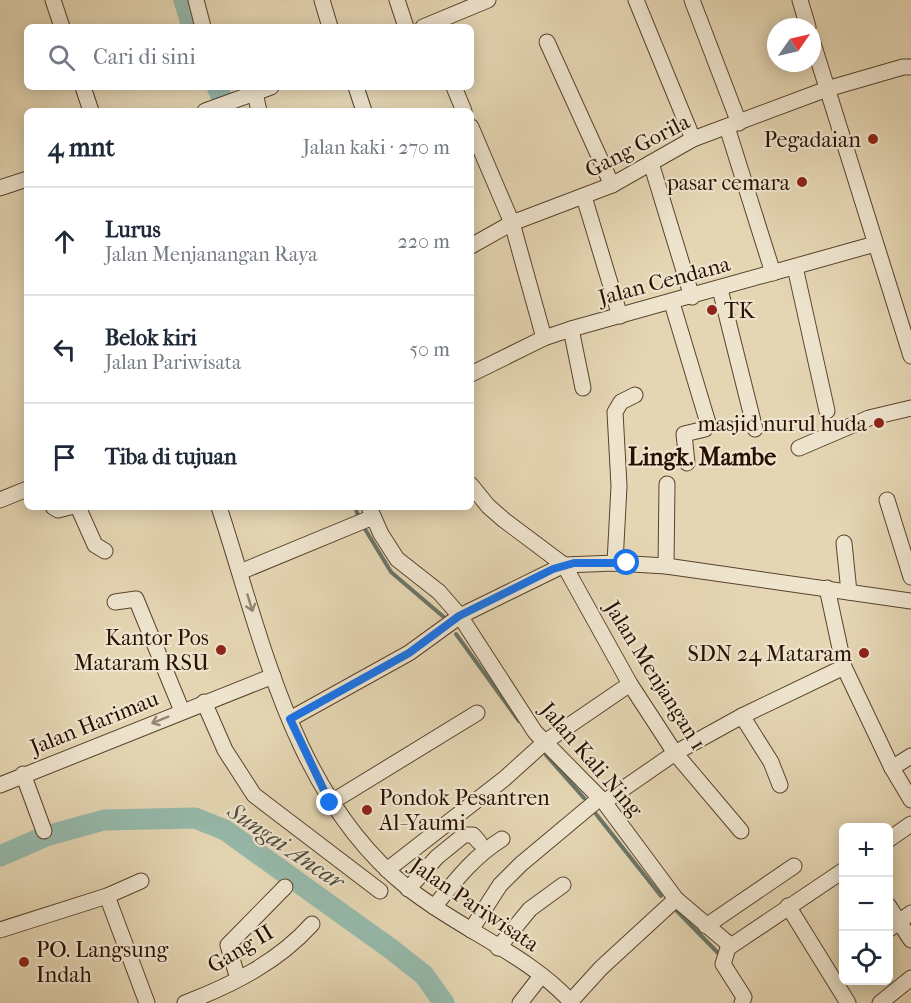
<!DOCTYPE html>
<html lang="id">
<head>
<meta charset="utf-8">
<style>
  :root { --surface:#fff; --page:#f6f6f7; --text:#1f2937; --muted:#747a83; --line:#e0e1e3 }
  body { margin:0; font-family:"IM FELL French Canon",serif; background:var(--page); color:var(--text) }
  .controls { position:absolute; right:18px; bottom:18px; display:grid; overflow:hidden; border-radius:9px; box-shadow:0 3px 15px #0003 }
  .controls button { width:54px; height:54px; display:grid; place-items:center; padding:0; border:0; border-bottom:2px solid var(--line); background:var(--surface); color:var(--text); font:30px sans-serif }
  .compass { position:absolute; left:767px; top:18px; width:54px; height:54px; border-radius:50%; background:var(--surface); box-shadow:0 3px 15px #0003; rotate:56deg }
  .stop { position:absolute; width:18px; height:18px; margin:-14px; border:4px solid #1a73e8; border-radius:50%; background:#fff }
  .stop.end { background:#1a73e8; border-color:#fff; box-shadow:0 2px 6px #0008 }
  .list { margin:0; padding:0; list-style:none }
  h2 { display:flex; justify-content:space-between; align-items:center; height:78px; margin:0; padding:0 24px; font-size:26px }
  h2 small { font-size:20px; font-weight:400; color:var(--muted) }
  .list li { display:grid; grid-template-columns:39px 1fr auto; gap:18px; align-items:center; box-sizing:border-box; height:108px; padding:0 24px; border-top:2px solid var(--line) }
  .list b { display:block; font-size:22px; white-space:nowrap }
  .list p { margin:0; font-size:20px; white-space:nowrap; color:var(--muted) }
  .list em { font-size:20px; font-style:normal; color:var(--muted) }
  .icon { flex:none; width:33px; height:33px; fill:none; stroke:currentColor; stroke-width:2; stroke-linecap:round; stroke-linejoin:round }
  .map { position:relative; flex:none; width:911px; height:1003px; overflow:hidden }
  .search { position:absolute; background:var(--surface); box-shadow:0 3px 15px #0003; left:24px; top:24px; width:450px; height:66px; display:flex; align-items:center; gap:15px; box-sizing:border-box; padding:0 21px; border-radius:9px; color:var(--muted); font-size:22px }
  .panel { position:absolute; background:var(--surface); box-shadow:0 3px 15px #0003; left:24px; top:108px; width:450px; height:402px; border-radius:9px }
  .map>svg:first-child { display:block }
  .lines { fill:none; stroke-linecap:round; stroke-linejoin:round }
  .stream { stroke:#6a7567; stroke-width:4 }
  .river { stroke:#96b9ab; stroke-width:21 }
  .minor-casing { stroke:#58422d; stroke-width:17 }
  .minor { stroke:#eee4ce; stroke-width:15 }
  .oneway { stroke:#958571 }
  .route { stroke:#1a73e8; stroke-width:8 }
  .poi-dot { fill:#8f2418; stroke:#eee4ce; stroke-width:2 }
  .labels { text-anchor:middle; stroke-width:4.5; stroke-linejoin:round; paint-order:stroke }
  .poi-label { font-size:22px; fill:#291000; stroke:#eee4ce; text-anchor:end }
  .street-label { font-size:22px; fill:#291000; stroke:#eee4ce }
  .neighbourhood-label { font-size:24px; font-weight:bold; fill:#291000; stroke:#eee4ce }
  .water-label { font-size:24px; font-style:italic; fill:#4f4b3c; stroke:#eee4ce }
</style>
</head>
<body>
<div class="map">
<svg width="911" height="1003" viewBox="0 0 911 1003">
  <rect width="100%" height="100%" fill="#e5d6b3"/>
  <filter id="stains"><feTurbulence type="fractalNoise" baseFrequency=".00333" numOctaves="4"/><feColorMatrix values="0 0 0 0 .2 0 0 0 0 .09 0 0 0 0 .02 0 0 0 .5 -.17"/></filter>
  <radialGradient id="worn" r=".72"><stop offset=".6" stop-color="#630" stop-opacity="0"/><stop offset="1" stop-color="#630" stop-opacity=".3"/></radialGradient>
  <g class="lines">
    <g class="stream">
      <polyline points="355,507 358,515"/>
      <polyline points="365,529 391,572 446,619"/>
      <polyline points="456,634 519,721"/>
      <polyline points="546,755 584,798"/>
      <polyline points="596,814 661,896"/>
      <polyline points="676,910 720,955"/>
    </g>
    <g class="river">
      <polyline points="184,0 192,27"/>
      <polyline points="217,87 228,111"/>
      <polyline points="0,856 46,836 104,820 195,818 225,830 391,949 424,975 444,1003"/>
    </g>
    <defs>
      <g id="minor">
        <polyline points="53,0 62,27"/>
        <polyline points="196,0 203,27"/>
        <polyline points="322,0 330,27"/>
        <polyline points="397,0 406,27"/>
        <polyline points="636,0 693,139"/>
        <polyline points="692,0 739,123"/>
        <polyline points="800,0 808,27"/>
        <polyline points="423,27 488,0"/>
        <polyline points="812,40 911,356"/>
        <polyline points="547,42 612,185"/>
        <polyline points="83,87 91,111"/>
        <polyline points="356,87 364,111"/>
        <polyline points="454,87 464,111"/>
        <polyline points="255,93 259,111"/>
        <polyline points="205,111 271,87"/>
        <polyline points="471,127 512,223 544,338"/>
        <polyline points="727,127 773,273"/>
        <polyline points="651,163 692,297"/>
        <polyline points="0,188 27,179"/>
        <polyline points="584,197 620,316"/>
        <polyline points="471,246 512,223 612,185 693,139 827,89 903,67 911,67"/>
        <polyline points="795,267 827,411"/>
        <polyline points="720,289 755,429"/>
        <polyline points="672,303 708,423 705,429 684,434 687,463"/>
        <polyline points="571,329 583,388"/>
        <polyline points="471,374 544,338 571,329 875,244"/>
        <polyline points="799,448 869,418 911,408"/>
        <polyline points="471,485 488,506 504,520 564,565 630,684 675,753 741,831"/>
        <polyline points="0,500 27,489"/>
        <polyline points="887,500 911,577"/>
        <polyline points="53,507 58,510 70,507"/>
        <polyline points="78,507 95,545 105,551"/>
        <path d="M 219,507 C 263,641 293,796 408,888 C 460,930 528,954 572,1003"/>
        <polyline points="369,507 381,534 397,559 439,592 460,616 535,732 604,802 676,899 730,945"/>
        <polyline points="844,543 849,592"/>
        <polyline points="615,563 619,486 615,412 621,402 635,395"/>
        <polyline points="666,566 667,484"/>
        <polyline points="240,572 373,517"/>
        <polyline points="827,588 844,667 892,768 911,800"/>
        <polyline points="115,602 136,599 182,711"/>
        <polyline points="204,702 225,750 254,795 380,891"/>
        <polyline points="742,716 771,762 780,785"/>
        <polyline points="290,719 409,653 460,616 564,565 615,563 666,566 911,601"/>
        <polyline points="892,768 911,756"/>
        <polyline points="23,774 44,831"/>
        <polyline points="0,785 273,676"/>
        <polyline points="604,802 675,753 742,716 844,667"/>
        <polyline points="330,803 477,713"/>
        <polyline points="888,840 911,824"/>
        <polyline points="387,870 504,779 545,742 630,684"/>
        <polyline points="408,889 437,857 464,835 473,835 479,842"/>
        <polyline points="107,896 147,1003"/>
        <polyline points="888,905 911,940"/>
        <polyline points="788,906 848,1003"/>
        <path d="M 434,907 C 455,881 474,856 502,839"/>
        <polyline points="706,926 794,866"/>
        <polyline points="0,930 107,896 141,881"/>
        <polyline points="471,930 500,885 521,864 600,798"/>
        <polyline points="888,930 911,913"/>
        <polyline points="498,948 530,909 563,885"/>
        <polyline points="238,979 228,945 285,887"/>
        <polyline points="571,1001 601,968 676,899"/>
        <path d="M 185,1003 C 232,985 278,962 312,924"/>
        <polyline points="520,1003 541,976"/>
        <polyline points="742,1003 744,997 723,964 728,948 844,870"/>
        <polyline points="880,1003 911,978"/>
      </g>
    </defs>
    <use href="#minor" class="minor-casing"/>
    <use href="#minor" class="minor"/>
  </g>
  <defs><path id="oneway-shaft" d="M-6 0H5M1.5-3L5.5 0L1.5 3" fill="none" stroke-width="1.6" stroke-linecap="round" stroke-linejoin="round" transform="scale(1.5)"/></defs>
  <g class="oneway">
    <use href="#oneway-shaft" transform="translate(250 603) rotate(73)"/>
    <use href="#oneway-shaft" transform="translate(160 720) rotate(158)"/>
  </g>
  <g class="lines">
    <polyline class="route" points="330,803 290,719 409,653 459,616 553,569 574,563 627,563"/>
  </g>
  <g class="poi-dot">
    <circle cx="873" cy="139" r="6"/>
    <circle cx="802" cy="182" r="6"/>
    <circle cx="712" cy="310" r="6"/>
    <circle cx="879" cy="423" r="6"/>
    <circle cx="221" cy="650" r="6"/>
    <circle cx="864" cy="653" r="6"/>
    <circle cx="367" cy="810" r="6"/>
    <circle cx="24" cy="962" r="6"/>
  </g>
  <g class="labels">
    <g class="poi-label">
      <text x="861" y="147">Pegadaian</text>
      <text x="790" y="190">pasar cemara</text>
      <text x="724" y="318" text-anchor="start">TK</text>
      <text x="867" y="431">masjid nurul huda</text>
      <text x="209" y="645">Kantor Pos<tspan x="209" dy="25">Mataram RSU</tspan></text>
      <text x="852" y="661">SDN 24 Mataram</text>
      <text x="379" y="805" text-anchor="start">Pondok Pesantren<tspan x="379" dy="25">Al-Yaumi</tspan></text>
      <text x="36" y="957" text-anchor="start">PO. Langsung<tspan x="36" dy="25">Indah</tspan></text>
    </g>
    <g class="street-label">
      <text transform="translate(637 145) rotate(-27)" y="8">Gang Gorila</text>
      <text transform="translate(664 280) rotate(-15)" y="8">Jalan Cendana</text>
      <text transform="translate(656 675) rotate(58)" y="8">Jalan Menjangan 1</text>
      <text transform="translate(94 722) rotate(-22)" y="8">Jalan Harimau</text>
      <text transform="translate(592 759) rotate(49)" y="8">Jalan Kali Ning</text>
      <text transform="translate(475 904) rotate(34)" y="8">Jalan Pariwisata</text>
      <text transform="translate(240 948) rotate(-31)" y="8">Gang II</text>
    </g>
    <g class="neighbourhood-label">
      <text x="702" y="465">Lingk. Mambe</text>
    </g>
    <g class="water-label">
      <text transform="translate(286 846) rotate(34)" y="8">Sungai Ancar</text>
    </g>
  </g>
  <rect width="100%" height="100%" filter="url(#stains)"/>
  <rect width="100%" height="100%" fill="url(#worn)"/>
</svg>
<div class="controls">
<button>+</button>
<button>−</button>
<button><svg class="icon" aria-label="locate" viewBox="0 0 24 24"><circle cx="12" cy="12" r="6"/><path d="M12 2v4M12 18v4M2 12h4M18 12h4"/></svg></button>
</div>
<svg class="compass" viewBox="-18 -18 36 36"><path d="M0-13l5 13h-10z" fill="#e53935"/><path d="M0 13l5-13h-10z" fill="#747a83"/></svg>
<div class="stop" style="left:627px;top:563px"></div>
<div class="stop end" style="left:330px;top:803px"></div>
<div class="search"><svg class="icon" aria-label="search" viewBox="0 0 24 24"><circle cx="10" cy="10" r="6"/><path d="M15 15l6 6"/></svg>Cari di sini</div>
<section class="panel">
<h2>4 mnt<small>Jalan kaki · 270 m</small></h2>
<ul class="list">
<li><svg class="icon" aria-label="ahead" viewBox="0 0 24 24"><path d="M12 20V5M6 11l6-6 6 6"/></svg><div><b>Lurus</b><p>Jalan Menjanangan Raya</p></div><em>220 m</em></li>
<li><svg class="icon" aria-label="left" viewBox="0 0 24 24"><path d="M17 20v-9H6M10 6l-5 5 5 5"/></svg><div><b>Belok kiri</b><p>Jalan Pariwisata</p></div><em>50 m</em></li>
<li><svg class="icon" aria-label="arrive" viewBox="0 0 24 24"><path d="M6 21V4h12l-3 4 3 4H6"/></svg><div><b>Tiba di tujuan</b></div></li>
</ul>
</section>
</div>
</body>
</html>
